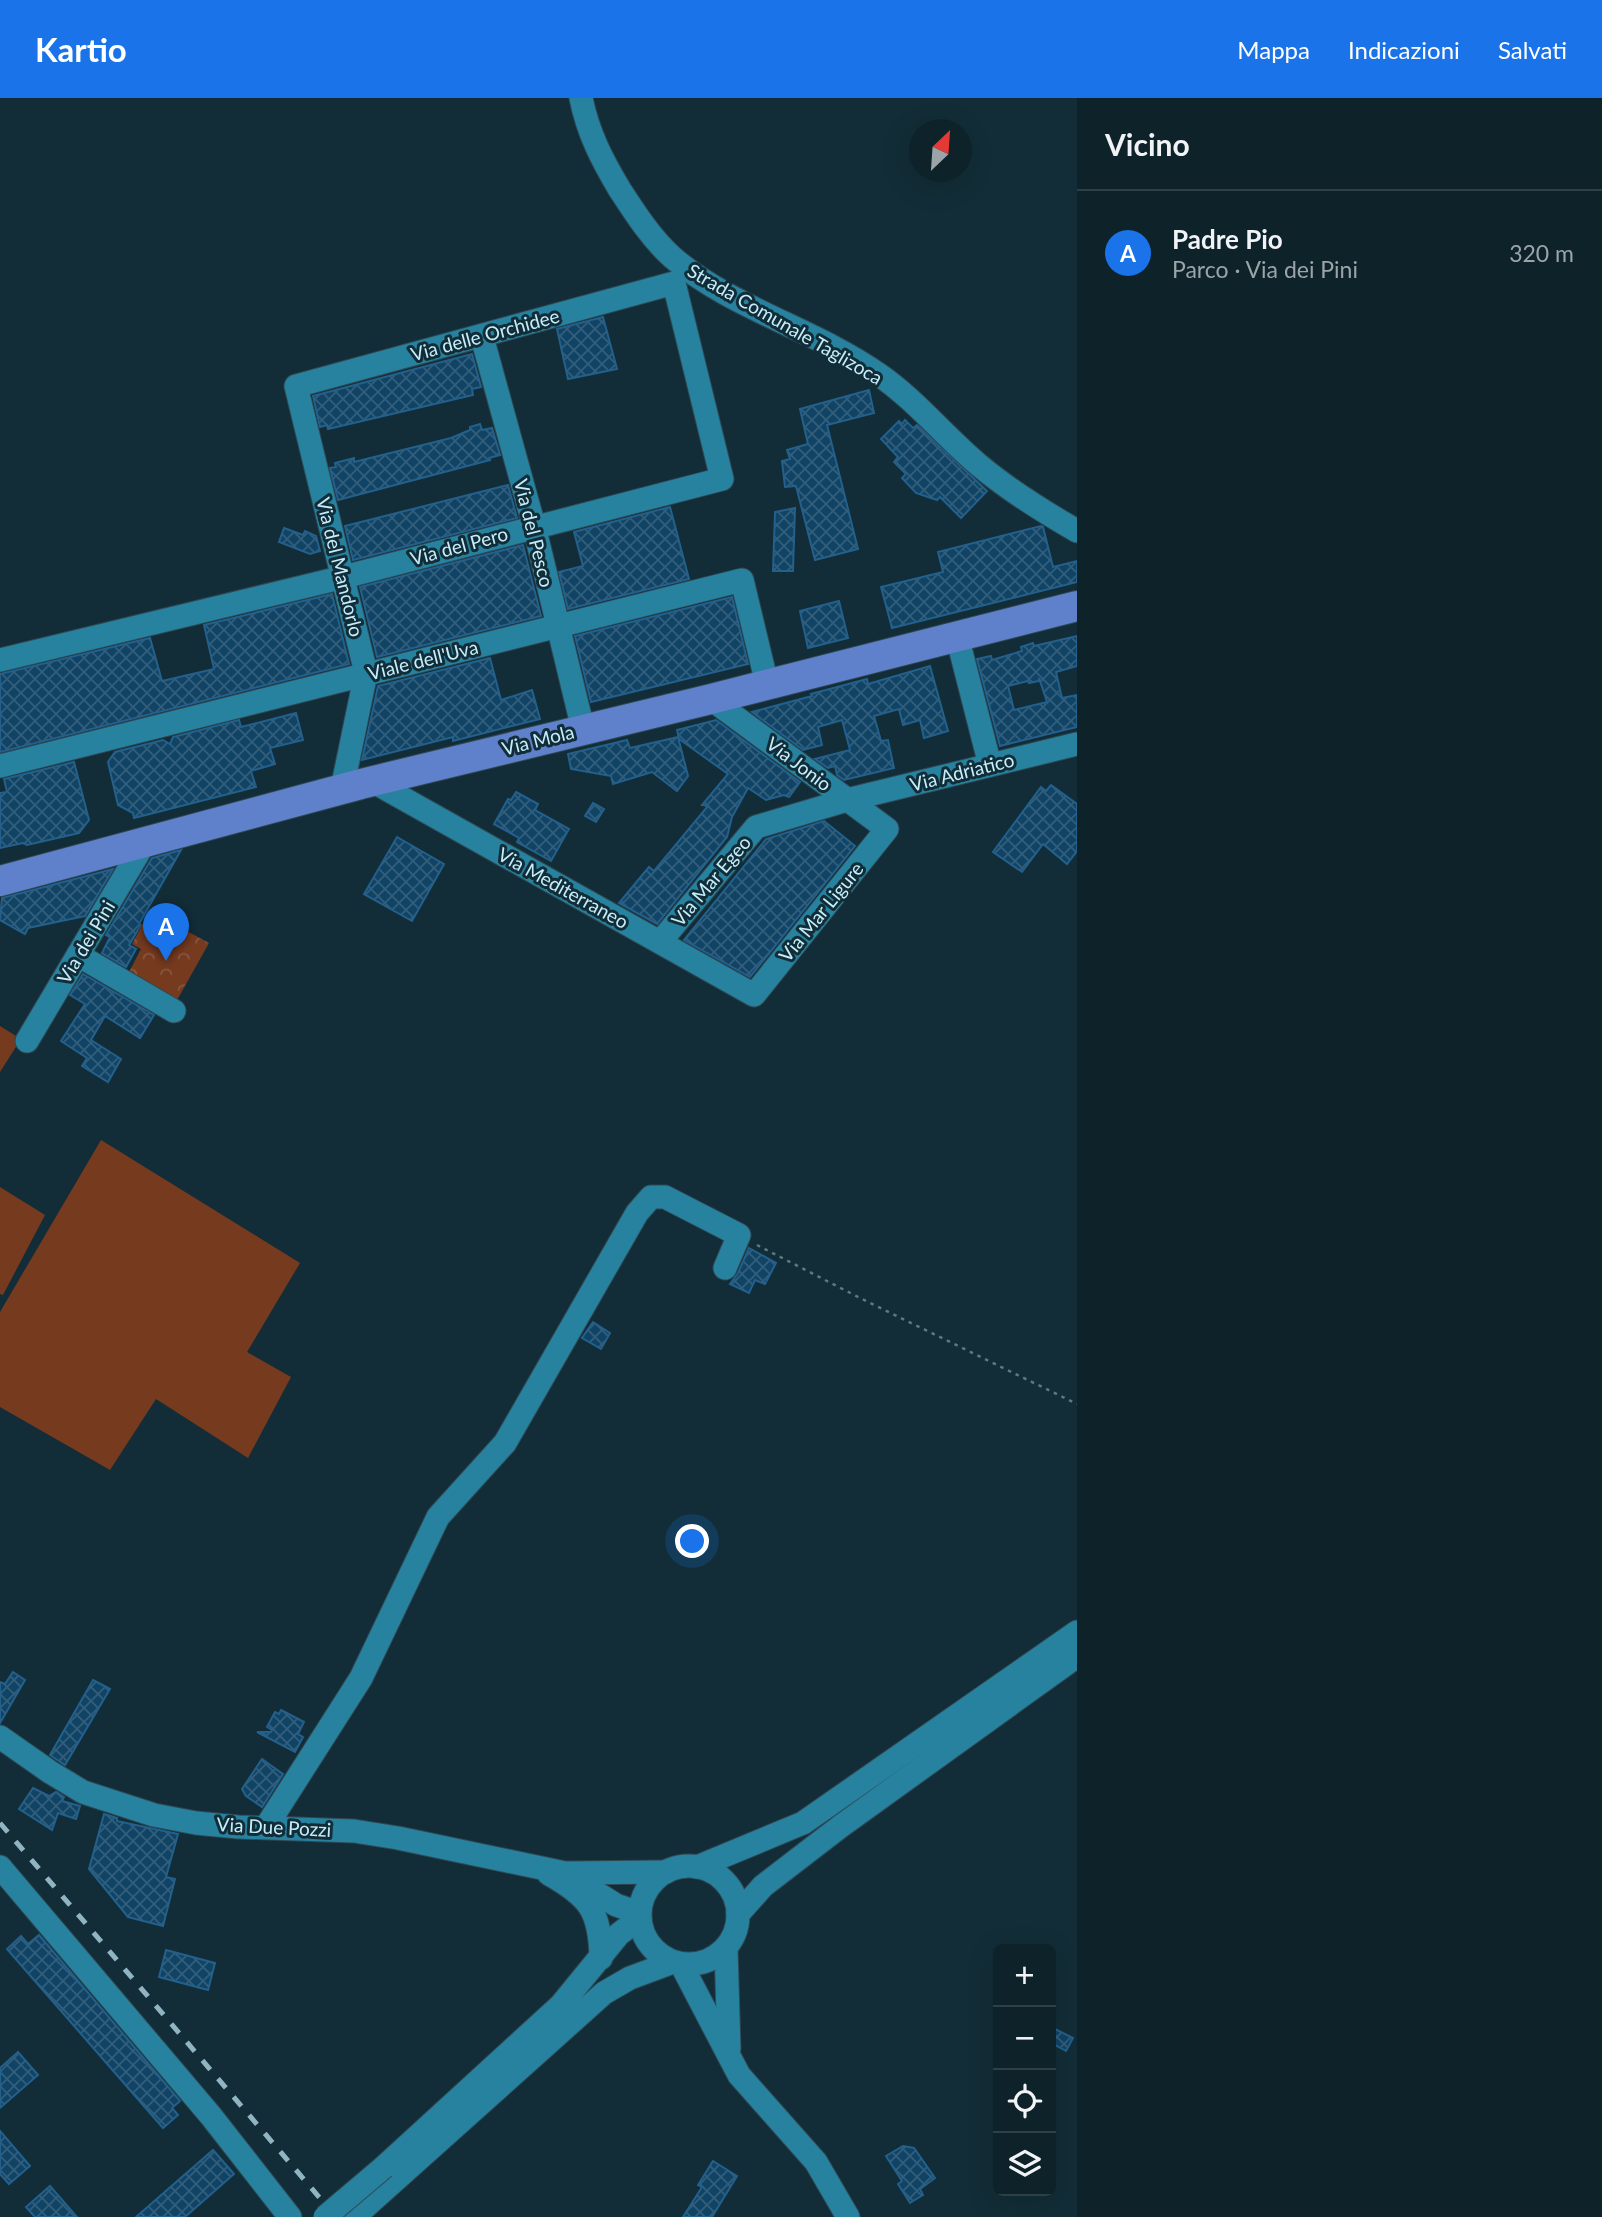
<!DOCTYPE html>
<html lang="it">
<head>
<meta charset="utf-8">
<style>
  :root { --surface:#0e2229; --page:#172a31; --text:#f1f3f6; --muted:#9ba4a8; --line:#2e3f46; --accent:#1a73e8 }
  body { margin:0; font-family:Lato,sans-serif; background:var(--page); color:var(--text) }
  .controls { position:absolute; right:21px; bottom:21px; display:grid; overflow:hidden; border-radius:10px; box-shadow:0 7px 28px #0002 }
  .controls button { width:63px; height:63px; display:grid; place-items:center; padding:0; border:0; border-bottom:2px solid var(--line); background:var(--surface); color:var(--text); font:35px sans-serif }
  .compass { position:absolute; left:909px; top:21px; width:63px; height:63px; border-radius:50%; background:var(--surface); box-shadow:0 7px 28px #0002; rotate:25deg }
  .you { position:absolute; left:693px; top:1444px; width:24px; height:24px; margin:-18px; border:5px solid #fff; border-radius:50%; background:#1a73e8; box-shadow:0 0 0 10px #1a73e833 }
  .badge { display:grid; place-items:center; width:46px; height:46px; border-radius:50%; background:var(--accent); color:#fff; font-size:23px; font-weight:700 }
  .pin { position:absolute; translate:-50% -58px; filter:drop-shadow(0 2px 4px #0008) }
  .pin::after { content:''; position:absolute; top:37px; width:24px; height:21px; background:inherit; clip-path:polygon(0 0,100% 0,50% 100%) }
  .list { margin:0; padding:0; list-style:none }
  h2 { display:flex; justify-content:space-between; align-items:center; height:91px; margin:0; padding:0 28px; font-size:30px }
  h2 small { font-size:23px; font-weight:400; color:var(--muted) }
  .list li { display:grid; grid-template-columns:46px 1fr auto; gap:21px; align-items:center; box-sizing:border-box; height:126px; padding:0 28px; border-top:2px solid var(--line) }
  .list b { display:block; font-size:26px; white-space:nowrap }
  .list p { margin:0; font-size:23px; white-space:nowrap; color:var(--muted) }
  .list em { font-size:23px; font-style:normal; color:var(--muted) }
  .icon { flex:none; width:38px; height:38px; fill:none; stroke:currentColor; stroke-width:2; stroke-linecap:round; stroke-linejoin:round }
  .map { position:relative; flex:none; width:1077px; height:2119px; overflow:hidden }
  header { display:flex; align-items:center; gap:42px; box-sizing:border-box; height:98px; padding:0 35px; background:var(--accent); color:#fff }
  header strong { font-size:33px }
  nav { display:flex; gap:38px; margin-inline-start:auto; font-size:24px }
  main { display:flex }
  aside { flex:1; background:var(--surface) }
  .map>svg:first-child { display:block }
  .grass { fill:#763a1f }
  .park { fill:url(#park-crowns) }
  .building { fill:url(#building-cross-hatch); stroke:#23608c; stroke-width:2; fill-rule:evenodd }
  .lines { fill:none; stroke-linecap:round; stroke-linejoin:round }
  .minor-casing { stroke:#2f4954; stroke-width:25 }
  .major-casing { stroke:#2f4954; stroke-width:32 }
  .path { stroke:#5a7a86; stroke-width:2.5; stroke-dasharray:3.5 5; stroke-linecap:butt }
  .minor { stroke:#26829f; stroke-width:23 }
  .major { stroke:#5f81cc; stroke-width:30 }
  .rail { stroke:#90b4c2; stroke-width:5; stroke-dasharray:12 12; stroke-linecap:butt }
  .minor-bridge-casing { stroke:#2f4954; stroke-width:25; stroke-linecap:butt }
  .minor-bridge { stroke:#26829f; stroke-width:23 }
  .labels { text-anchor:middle; stroke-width:6; stroke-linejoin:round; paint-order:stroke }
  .street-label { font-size:19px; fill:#c5eefd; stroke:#122d37 }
</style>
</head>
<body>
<header>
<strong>Kartio</strong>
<nav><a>Mappa</a><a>Indicazioni</a><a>Salvati</a></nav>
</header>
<main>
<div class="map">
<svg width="1077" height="2119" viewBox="0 0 1077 2119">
  <defs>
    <pattern id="park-crowns" width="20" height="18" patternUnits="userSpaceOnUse" patternTransform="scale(1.75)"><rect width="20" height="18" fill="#763a1f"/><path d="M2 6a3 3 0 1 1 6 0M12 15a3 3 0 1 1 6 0" fill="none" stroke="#885740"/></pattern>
    <pattern id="building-cross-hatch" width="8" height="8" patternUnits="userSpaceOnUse" patternTransform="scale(1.75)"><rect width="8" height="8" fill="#114365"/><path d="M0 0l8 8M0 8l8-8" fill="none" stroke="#325e7c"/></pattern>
  </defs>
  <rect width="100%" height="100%" fill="#122d37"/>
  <g class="grass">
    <polygon points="0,928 21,941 0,974"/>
    <polygon points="101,1042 300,1165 247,1254 291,1279 248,1360 156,1301 110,1372 0,1309 0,1214"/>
    <polygon points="0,1089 45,1117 3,1197 0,1196"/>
  </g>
  <polygon class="park" points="150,813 209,845 176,904 128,876 141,851 132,846"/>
  <g class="building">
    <polygon points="603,219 617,271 568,281 557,231"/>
    <polygon points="472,256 481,289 472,291 473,297 328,331 327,327 320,329 313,298"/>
    <polygon points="869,292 874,315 827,327 858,451 815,462 796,388 785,389 782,363 790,361 787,352 808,346 800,311"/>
    <polygon points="905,322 913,330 917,327 987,393 961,420 940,399 937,402 916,395 902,380 906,376 894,364 898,359 881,341 899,323 902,326"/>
    <polygon points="480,326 482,332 492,330 500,357 489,360 490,362 338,402 330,370 336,369 335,365 354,360 354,364 451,340 470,332 470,329"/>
    <polygon points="508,387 517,420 353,462 345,428"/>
    <polygon points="670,409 689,481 568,511 559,474 583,468 574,434"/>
    <polygon points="795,410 793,473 773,473 775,414"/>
    <polygon points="1041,428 1043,429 1053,469 1077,463 1077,484 892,530 881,489 943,474 938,454"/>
    <polygon points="284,430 303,437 305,433 316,438 320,453 310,456 279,444"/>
    <polygon points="523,447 541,518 377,559 360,489"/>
    <polygon points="332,496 349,566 0,654 0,576 150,540 162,583 214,571 204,527"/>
    <polygon points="732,499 748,566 591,604 575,538"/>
    <polygon points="839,503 848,540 808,550 800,513"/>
    <path d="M 1077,538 L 1077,568 L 1056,574 L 1062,600 L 1077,597 L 1077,629 L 1000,648 L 977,561 L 991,558 L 992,562 L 1022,553 L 1021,549 L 1033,545 L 1034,548 ZM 1039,580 L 1047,604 L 1014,612 L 1008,588 L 1028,583 L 1029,585 L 1039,583 Z"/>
    <polygon points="490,560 501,602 532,592 540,621 453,643 453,639 362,662 378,588"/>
    <polygon points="930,568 948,633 924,640 920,622 903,627 899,611 874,618 881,643 888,642 894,670 844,682 837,677 835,668 828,670 815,661 850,652 842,622 818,629 822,647 803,652 752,614 812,598 811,596 867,581 868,586"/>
    <polygon points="296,615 303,642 270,650 275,666 251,673 256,689 134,720 133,715 118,707 108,664 115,654 163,642 170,646 173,639 239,622 241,629"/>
    <polygon points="716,622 800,684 789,699 784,697 766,702 748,690 732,719 727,739 657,826 619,805 649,769 654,773 708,708 702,707 728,676 679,641 677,632"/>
    <polygon points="678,639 688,678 677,693 652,674 613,686 611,678 571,671 568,656 627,642 630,650"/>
    <polygon points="74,664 89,722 79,735 27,747 23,745 0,750 0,695 7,694 4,681"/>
    <polygon points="1051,687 1077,706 1077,753 1067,766 1043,746 1022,774 993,754 1041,689 1046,693"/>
    <polygon points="516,694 538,706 535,712 569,731 551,763 517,744 519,740 494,726 508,701 511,702"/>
    <polygon points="593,705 604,711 596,724 585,718"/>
    <polygon points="824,723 855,748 750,879 684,842 766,741"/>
    <polygon points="397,739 444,766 412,823 364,796"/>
    <polygon points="181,752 139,826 141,827 129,847 136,851 126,869 102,855 110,839 106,837 152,760"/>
    <polygon points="113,771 85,818 28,830 25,836 0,822 2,800"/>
    <polygon points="83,876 154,917 140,940 105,918 91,942 121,961 108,984 82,968 87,960 61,943 85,906 70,897"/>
    <polygon points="749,1150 776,1165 765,1186 755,1182 749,1195 730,1186 738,1175"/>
    <polygon points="593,1224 610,1235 601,1251 582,1240"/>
    <polygon points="13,1574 25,1582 0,1625 0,1584 5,1586"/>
    <polygon points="93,1582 110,1591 65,1667 50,1657"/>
    <polygon points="281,1612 304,1624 298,1636 303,1639 295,1654 257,1634 271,1634 272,1632 267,1629 275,1614 279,1616"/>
    <polygon points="262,1661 283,1676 262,1709 246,1698 242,1691"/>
    <polygon points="33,1690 49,1698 56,1694 64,1699 62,1703 80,1708 76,1721 58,1715 52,1732 19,1711"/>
    <polygon points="104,1716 117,1720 117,1723 178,1736 166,1779 175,1781 163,1828 128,1819 89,1771"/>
    <polygon points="39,1837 180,2003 172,2010 178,2017 163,2030 7,1851 21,1838 28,1846"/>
    <polygon points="166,1852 215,1865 208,1892 159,1879"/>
    <polygon points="1051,1929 1073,1940 1066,1953 1051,1945"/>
    <polygon points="18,1954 38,1977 0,2010 0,1970"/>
    <polygon points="0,2033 30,2068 9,2086 0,2076"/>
    <polygon points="903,2048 914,2050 935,2080 920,2091 923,2097 910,2105 898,2086 902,2083 886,2058"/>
    <polygon points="213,2052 234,2076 185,2119 136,2119"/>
    <polygon points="713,2063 737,2078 712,2119 683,2119 702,2089 698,2087"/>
    <polygon points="50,2088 77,2119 35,2119 26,2109"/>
  </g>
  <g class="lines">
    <defs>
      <g id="minor">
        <path d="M 581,0 C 588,35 602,62 620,92 C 635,115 651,140 672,159 C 729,209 816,232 878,276 C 916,302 945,339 980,368 C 1010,393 1044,414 1077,433"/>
        <polyline points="482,239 534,428 583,631"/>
        <polyline points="957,538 990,667"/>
        <polyline points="0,562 344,479 722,381 674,185 296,288 366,575 342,691"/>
        <polyline points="0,668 742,482 767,586"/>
        <polyline points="372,683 754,897 887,731 711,601"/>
        <polyline points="660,844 756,729 847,702 1077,646"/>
        <polyline points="78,857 174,913"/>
        <polyline points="27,943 145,744"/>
        <polyline points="0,1639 50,1674 83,1694 154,1717 196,1725 238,1729 354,1733 398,1740 565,1775 666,1774"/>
        <polyline points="266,1729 361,1580 438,1419 505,1345 637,1115 651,1099 665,1099 739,1137 725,1170"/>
        <circle cx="689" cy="1817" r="49"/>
        <polyline points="0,1769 211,2018 290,2119"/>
        <polyline points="697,1769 803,1725 1077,1534"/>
        <path d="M 549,1776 C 590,1799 600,1813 601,1860"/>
        <polyline points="576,1782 616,1807 639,1815"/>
        <polyline points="738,1816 763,1788 841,1728 1077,1558"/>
        <polyline points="726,1850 729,1951"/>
        <polyline points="681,1866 739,1977 816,2064 848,2119"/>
        <polyline points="384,2069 561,1907 619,1836 639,1821"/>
        <polyline points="354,2119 604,1895 630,1880 673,1864"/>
      </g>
      <polyline id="major" points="0,783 361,686 711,601 1077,508"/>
    </defs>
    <use href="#minor" class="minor-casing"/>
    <use href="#major" class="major-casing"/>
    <polyline class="path" points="757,1147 862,1201 1077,1306"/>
    <use href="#minor" class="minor"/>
    <use href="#major" class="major"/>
    <polyline class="rail" points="0,1725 336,2119"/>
    <defs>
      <polyline id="minor-bridge" points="325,2119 384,2069"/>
    </defs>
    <use href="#minor-bridge" class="minor-bridge-casing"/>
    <use href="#minor-bridge" class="minor-bridge"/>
  </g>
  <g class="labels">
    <g class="street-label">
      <text transform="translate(785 226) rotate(30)" y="7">Strada Comunale Taglizoca</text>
      <text transform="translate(485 237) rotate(-15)" y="7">Via delle Orchidee</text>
      <text transform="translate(534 435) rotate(76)" y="7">Via del Pesco</text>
      <text transform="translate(459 448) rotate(-15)" y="7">Via del Pero</text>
      <text transform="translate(340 469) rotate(76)" y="7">Via del Mandorlo</text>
      <text transform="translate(423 562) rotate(-14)" y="7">Viale dell'Uva</text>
      <text transform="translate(538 642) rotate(-14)" y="7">Via Mola</text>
      <text transform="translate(799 666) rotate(37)" y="7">Via Jonio</text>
      <text transform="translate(962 674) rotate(-14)" y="7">Via Adriatico</text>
      <text transform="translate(711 783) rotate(-50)" y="7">Via Mar Egeo</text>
      <text transform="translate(563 790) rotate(29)" y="7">Via Mediterraneo</text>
      <text transform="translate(821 814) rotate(-51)" y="7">Via Mar Ligure</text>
      <text transform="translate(86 844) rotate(-59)" y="7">Via dei Pini</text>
      <text transform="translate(274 1729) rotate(3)" y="7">Via Due Pozzi</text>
    </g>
  </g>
</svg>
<div class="controls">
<button>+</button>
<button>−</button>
<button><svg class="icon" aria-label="locate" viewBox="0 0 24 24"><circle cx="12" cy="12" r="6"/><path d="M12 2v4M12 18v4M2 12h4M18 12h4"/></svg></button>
<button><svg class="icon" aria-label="layers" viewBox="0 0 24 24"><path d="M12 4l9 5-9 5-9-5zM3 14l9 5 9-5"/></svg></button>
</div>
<svg class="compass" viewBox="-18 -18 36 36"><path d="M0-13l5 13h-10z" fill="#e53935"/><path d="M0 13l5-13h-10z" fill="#9ba4a8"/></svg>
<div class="you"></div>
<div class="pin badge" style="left:166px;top:863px">A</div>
</div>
<aside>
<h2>Vicino<small></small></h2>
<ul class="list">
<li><span class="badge">A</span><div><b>Padre Pio</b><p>Parco · Via dei Pini</p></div><em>320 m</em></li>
</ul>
</aside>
</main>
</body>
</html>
